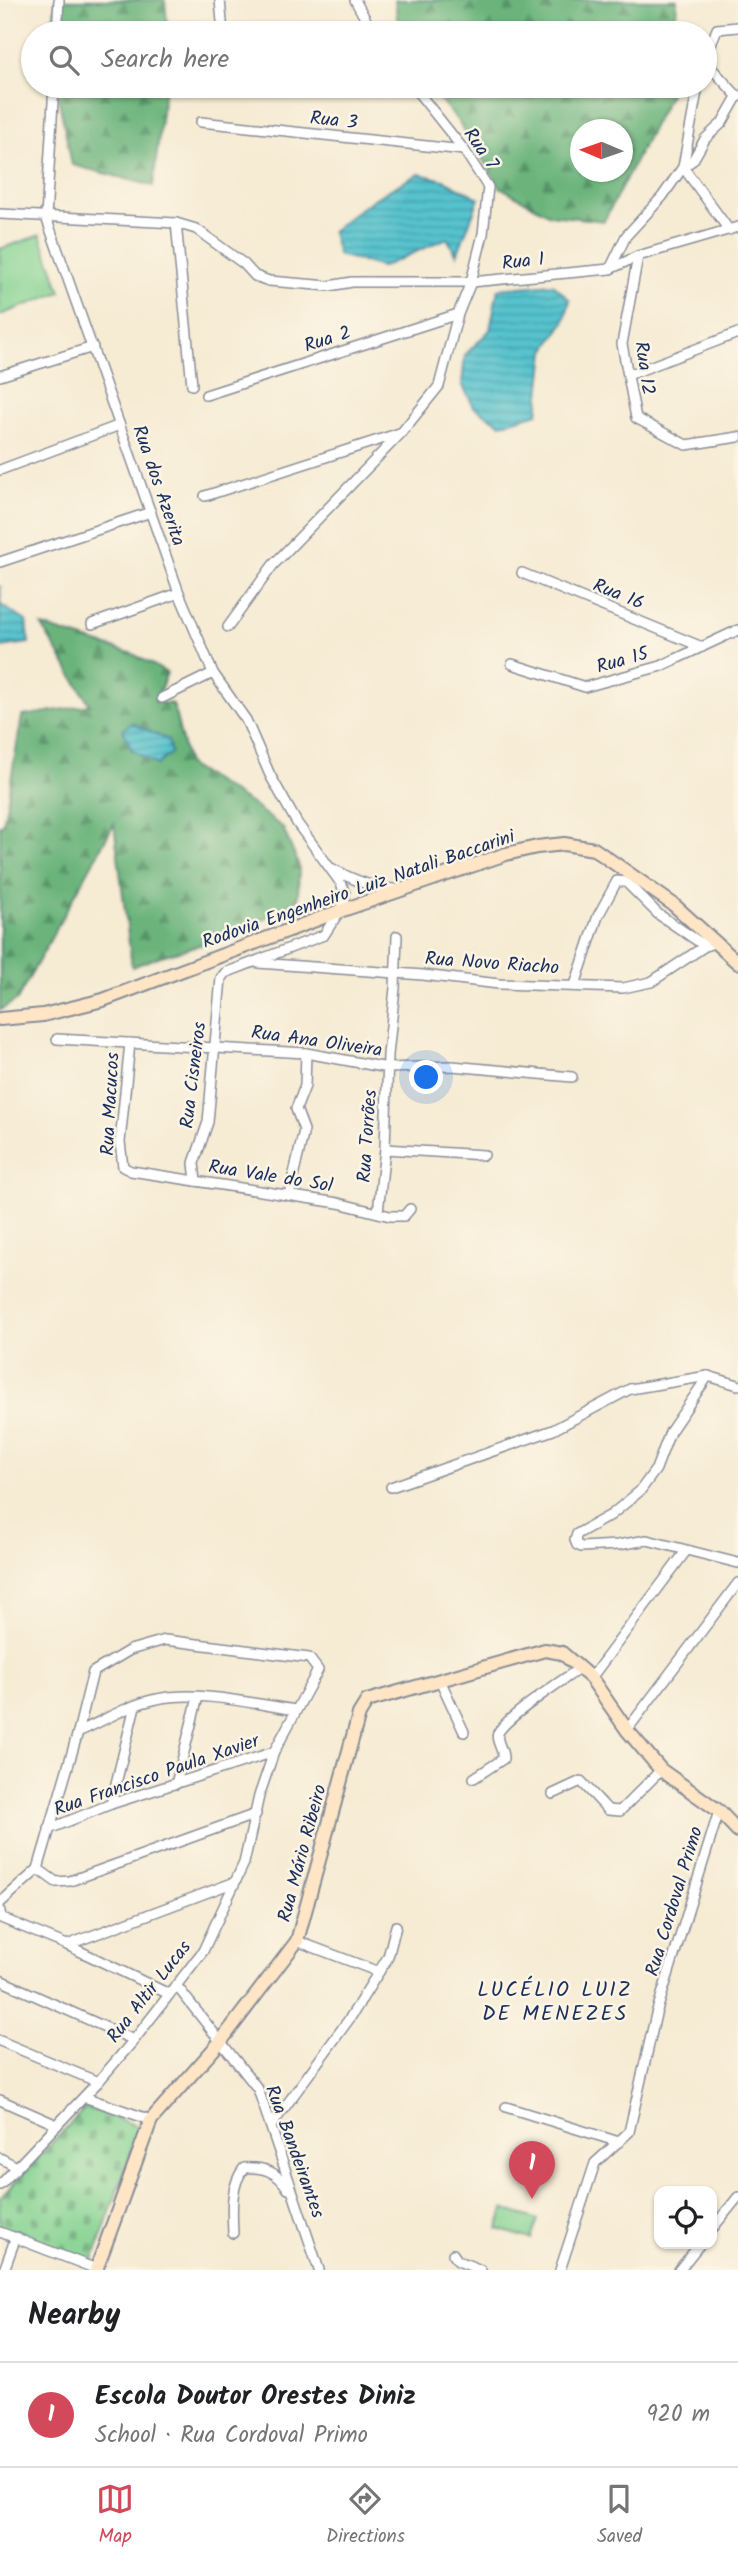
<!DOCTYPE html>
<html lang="en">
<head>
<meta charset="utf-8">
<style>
  :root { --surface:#fff; --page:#f6f6f6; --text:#202124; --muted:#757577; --line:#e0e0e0; --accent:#d1495b }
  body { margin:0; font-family:Kalam,sans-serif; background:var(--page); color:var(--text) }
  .controls { position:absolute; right:21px; bottom:21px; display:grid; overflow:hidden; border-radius:14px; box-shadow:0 2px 5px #0004 }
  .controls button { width:63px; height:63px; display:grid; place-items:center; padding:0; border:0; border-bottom:2px solid var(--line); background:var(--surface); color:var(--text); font:35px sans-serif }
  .compass { position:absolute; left:570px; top:119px; width:63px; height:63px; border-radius:50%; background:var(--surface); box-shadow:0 2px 5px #0004; rotate:272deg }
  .you { position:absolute; left:427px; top:1078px; width:24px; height:24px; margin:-18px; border:5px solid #fff; border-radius:50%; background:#1a73e8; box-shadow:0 0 0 10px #1a73e833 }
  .badge { display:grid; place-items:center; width:46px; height:46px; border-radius:50%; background:var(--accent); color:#fff; font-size:23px; font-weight:700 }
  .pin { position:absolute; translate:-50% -58px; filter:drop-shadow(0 2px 4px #0008) }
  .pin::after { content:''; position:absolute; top:37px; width:24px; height:21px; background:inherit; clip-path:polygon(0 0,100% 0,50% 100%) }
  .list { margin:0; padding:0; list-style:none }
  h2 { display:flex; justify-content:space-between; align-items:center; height:91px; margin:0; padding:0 28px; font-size:30px }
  h2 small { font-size:23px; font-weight:400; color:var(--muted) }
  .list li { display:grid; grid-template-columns:46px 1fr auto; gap:21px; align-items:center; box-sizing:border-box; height:105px; padding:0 28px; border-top:2px solid var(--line) }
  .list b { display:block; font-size:26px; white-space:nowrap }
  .list p { margin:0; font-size:23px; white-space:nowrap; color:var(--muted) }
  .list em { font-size:23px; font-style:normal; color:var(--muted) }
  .icon { flex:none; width:38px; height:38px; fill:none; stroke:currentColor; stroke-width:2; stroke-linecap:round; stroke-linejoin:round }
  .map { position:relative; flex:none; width:738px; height:2270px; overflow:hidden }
  .search { position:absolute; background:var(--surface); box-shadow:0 2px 5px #0004; left:21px; right:21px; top:21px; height:77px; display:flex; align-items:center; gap:18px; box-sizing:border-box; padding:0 24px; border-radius:38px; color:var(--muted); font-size:26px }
  .sheet { height:196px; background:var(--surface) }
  nav { display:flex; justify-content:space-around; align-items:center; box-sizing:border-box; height:98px; border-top:2px solid var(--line); background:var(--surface); font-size:19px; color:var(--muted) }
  nav a { display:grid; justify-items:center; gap:4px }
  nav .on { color:var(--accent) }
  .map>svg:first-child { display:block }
  .forest { fill:url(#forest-firs); stroke:#42726c; stroke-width:2; fill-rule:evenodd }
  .cemetery { fill:url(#cemetery-stones); stroke:#4f8078; stroke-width:2 }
  .garden { fill:#83d291; stroke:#4f8078; stroke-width:2 }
  .water { fill:url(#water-rules); stroke:#387996; stroke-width:2 }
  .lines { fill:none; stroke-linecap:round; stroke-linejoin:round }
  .street-casing { stroke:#888d98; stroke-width:12 }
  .secondary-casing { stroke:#888d98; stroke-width:16 }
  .street { stroke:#fff; stroke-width:9 }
  .secondary { stroke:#fde5c5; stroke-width:12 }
  .labels { text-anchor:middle; stroke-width:5; stroke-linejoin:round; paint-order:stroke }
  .street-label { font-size:19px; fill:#1b2f5e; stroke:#fcf5e5 }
  .neighbourhood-label { font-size:21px; letter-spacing:2px; fill:#1b2f5e; stroke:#fcf5e5 }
</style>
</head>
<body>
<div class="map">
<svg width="738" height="2270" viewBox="0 0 738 2270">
  <defs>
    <pattern id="forest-firs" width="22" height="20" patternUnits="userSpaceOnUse" patternTransform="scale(1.75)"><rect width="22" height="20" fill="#6ab47b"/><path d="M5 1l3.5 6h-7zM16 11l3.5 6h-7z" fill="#569368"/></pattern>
    <pattern id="cemetery-stones" width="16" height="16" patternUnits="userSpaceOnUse" patternTransform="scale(1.75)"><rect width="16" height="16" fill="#83d291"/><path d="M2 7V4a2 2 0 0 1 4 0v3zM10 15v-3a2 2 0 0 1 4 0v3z" fill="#6aab7a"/></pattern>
    <pattern id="water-rules" width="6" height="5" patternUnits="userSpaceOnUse" patternTransform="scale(1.75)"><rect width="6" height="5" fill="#56c3cd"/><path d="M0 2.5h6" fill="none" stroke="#469faa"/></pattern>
  </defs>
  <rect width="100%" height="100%" fill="#fcf5e5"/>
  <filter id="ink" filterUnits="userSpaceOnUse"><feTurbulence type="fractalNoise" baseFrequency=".0143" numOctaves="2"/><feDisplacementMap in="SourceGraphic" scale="14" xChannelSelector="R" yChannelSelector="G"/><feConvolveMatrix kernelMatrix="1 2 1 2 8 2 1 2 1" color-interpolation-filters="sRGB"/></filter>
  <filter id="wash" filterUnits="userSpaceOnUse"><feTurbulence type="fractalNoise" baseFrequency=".00686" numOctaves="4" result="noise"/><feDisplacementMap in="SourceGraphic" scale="28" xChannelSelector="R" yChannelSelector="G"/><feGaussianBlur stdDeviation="1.57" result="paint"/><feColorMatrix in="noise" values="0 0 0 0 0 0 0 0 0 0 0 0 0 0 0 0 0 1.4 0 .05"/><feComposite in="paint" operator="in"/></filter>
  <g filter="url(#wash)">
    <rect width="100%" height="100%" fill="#f6ebd3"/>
    <g class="forest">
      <polygon points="56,0 165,0 168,33 52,33"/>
      <polygon points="395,0 677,0 675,33 399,33"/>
      <polygon points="56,86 165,86 153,186 72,165"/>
      <path d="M 428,86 L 671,86 L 670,94 L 604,221 L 550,215 L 500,187 L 458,121 ZM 580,130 L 622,130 L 622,172 L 580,172 Z"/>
      <polygon points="42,626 133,654 167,673 155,702 173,704 188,765 250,803 283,828 299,866 298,899 238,934 158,957 132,967 114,824 17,1000 0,1010 0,825 3,825 22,716 90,705"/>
    </g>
    <polygon class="cemetery" points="86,2107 140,2127 92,2263 0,2228 0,2198"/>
    <g class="garden">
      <polygon points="40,235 61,292 0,315 0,249"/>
      <polygon points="504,2209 538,2220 531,2239 498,2229"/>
    </g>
    <g class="water">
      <path d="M 419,174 L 444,180 L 479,198 L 457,255 L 447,238 L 382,267 L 338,255 L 332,232 C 363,204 382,193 419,174 Z"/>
      <polygon points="553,284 570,300 564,322 545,351 538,413 501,424 474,407 462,384 465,355 490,330 498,289"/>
      <polygon points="0,585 1,605 26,621 29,643 0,647"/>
      <polygon points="132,723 168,740 171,753 157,765 132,750 123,730"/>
    </g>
  </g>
  <g filter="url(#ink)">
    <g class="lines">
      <defs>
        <g id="street">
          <polyline points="220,0 223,33"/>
          <polyline points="355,0 373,33"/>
          <polyline points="57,33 59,0"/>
          <polyline points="705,59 717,29 738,27"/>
          <polyline points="705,61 738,97"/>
          <polyline points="54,86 46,217 179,593 213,673 246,720 270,775 297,823 340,882 345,893 344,904 324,935 225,973 221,978 208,1122 194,1163 196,1181"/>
          <polyline points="201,122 464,150"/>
          <polyline points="0,214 176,223 196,229 244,264 255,276 269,281 329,286 352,282 471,282 483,234 488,187 464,150 413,86"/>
          <polyline points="176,223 192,385"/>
          <polyline points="729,230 683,167 693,160 705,139 722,123 738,95"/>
          <polyline points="638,256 622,344 636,418 686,445 738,437"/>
          <polyline points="610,269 626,236 662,197 683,167 698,86"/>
          <polyline points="628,375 738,333"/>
          <polyline points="0,376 93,347"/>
          <polyline points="206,395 458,314"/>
          <polyline points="0,470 120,425"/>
          <polyline points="205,496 400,433"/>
          <polyline points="0,562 151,512"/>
          <polyline points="522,573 702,647"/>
          <polyline points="92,624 179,593"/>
          <polyline points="228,627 273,565 402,432 439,386 458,314 471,282 610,269 638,256 738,227"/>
          <polyline points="512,664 585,687 661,666 738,630"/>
          <polyline points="162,698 213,673"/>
          <path d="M 331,868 C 351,879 373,889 396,889"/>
          <polyline points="258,963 423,975 499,984 623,988 651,982 705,946 716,942"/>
          <polyline points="575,985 598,916 617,881 626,882 658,914 705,946"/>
          <polyline points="57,1039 306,1053 388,1068 452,1066 572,1077"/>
          <polyline points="130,1043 120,1142 123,1167 131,1171 338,1203 390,1216 404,1216 410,1209"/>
          <polyline points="385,1149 484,1155"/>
          <polyline points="289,1195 304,1130 296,1109 305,1086 306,1053"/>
          <polyline points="378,1212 385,1149 388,1055 395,988 397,936"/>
          <polyline points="708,1376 670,1432 656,1469 640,1491 611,1515 577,1534 575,1540 577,1545 581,1547 618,1545 647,1540 738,1563"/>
          <polyline points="391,1487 553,1430 630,1389 708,1376 738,1385"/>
          <polyline points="591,1678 686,1551"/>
          <polyline points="440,1680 464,1732"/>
          <polyline points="627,1730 738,1583"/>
          <path d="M 78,1732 C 103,1721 130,1704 157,1699 C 199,1690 254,1704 296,1710"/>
          <path d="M 474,1778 L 503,1759 C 504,1750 495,1741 498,1733 C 507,1716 562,1681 580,1668"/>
          <polyline points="176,1784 198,1697"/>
          <polyline points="553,1794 581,1781 608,1810 620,1811 661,1770"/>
          <polyline points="111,1804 135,1706"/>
          <polyline points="49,1829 111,1804 274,1752"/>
          <polyline points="38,1869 56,1882 70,1881 256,1814"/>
          <polyline points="0,1903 38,1869 78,1732 93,1672 130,1650 165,1640 309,1658 318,1670 274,1752 259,1796 244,1863 203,1951 134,2040 98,2082 0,2185"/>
          <polyline points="0,1911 1,1918 67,1945 169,1994"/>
          <polyline points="297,1941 379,1972"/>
          <polyline points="67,1945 235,1882"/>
          <polyline points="0,1980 134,2040"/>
          <polyline points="176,1985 258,2089 319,2270"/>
          <polyline points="0,2041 98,2082"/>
          <polyline points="84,2097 151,2120"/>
          <polyline points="0,2100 57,2125"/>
          <polyline points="506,2107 619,2142"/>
          <polyline points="271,2126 350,2018 388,1957 396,1926"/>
          <polyline points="0,2158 17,2167"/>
          <polyline points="712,2229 738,2197"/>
          <polyline points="0,2232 99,2270"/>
          <path d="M 233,2233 C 232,2211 230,2186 244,2168 C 264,2167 277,2171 288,2189"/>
          <polyline points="453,2254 458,2261 481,2270"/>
          <polyline points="4,2270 16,2237"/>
          <polyline points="560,2270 595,2163 629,2132 656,2014 719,1811"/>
          <polyline points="679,2270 700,2244"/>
        </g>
        <g id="secondary">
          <polyline points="0,1019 43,1015 103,1000 337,912 506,854 537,847 564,844 594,849 674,905 738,963"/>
          <polyline points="96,2270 151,2120 221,2041 297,1941 359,1714 367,1701 545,1650 562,1653 591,1678 627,1730 661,1770 719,1811 738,1831"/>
        </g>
      </defs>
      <use href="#street" class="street-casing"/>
      <use href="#secondary" class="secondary-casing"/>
      <use href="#street" class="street"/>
      <use href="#secondary" class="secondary"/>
    </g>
  </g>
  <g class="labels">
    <g class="street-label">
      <text transform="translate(334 119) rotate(6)" y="7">Rua 3</text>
      <text transform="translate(482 148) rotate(55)" y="7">Rua 7</text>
      <text transform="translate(523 260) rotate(-6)" y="7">Rua 1</text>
      <text transform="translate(327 338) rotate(-18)" y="7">Rua 2</text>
      <text transform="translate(646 368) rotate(82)" y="7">Rua 12</text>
      <text transform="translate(160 485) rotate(71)" y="7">Rua dos Azerita</text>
      <text transform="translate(619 593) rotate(22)" y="7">Rua 16</text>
      <text transform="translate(622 659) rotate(-16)" y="7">Rua 15</text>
      <text transform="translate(358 888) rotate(-19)" y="7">Rodovia Engenheiro Luiz Natali Baccarini</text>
      <text transform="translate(492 962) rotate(4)" y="7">Rua Novo Riacho</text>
      <text transform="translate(317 1040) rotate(8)" y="7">Rua Ana Oliveira</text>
      <text transform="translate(192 1075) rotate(-83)" y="7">Rua Cisneiros</text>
      <text transform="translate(109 1104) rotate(-87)" y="7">Rua Macucos</text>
      <text transform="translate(366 1136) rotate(-86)" y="7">Rua Torrões</text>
      <text transform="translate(271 1175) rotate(9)" y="7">Rua Vale do Sol</text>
      <text transform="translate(156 1774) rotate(-19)" y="7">Rua Francisco Paula Xavier</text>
      <text transform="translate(301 1853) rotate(-75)" y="7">Rua Mário Ribeiro</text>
      <text transform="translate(673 1901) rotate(-73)" y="7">Rua Cordoval Primo</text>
      <text transform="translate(148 1991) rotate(-52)" y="7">Rua Altir Lucas</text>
      <text transform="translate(296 2151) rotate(70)" y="7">Rua Bandeirantes</text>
    </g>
    <g class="neighbourhood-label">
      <text x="555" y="1996">LUCÉLIO LUIZ<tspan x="555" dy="24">DE MENEZES</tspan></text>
    </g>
  </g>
</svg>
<div class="controls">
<button><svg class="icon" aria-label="locate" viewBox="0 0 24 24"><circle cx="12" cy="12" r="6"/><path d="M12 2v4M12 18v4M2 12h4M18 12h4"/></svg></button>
</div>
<svg class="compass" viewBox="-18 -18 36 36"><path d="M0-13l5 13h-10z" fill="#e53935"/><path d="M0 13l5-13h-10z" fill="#757577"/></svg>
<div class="you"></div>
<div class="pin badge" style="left:532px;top:2199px">1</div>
<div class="search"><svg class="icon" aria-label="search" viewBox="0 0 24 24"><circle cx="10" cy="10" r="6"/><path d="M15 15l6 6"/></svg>Search here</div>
</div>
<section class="sheet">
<h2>Nearby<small></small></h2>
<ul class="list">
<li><span class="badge">1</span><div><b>Escola Doutor Orestes Diniz</b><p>School · Rua Cordoval Primo</p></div><em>920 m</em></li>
</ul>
</section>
<nav>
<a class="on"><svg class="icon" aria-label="map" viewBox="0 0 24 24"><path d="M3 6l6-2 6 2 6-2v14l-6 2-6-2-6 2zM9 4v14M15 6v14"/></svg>Map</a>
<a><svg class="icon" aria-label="directions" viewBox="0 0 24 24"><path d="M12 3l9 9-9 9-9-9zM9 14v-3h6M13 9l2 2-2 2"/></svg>Directions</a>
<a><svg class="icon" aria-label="saved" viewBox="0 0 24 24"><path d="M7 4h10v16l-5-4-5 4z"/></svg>Saved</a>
</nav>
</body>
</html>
